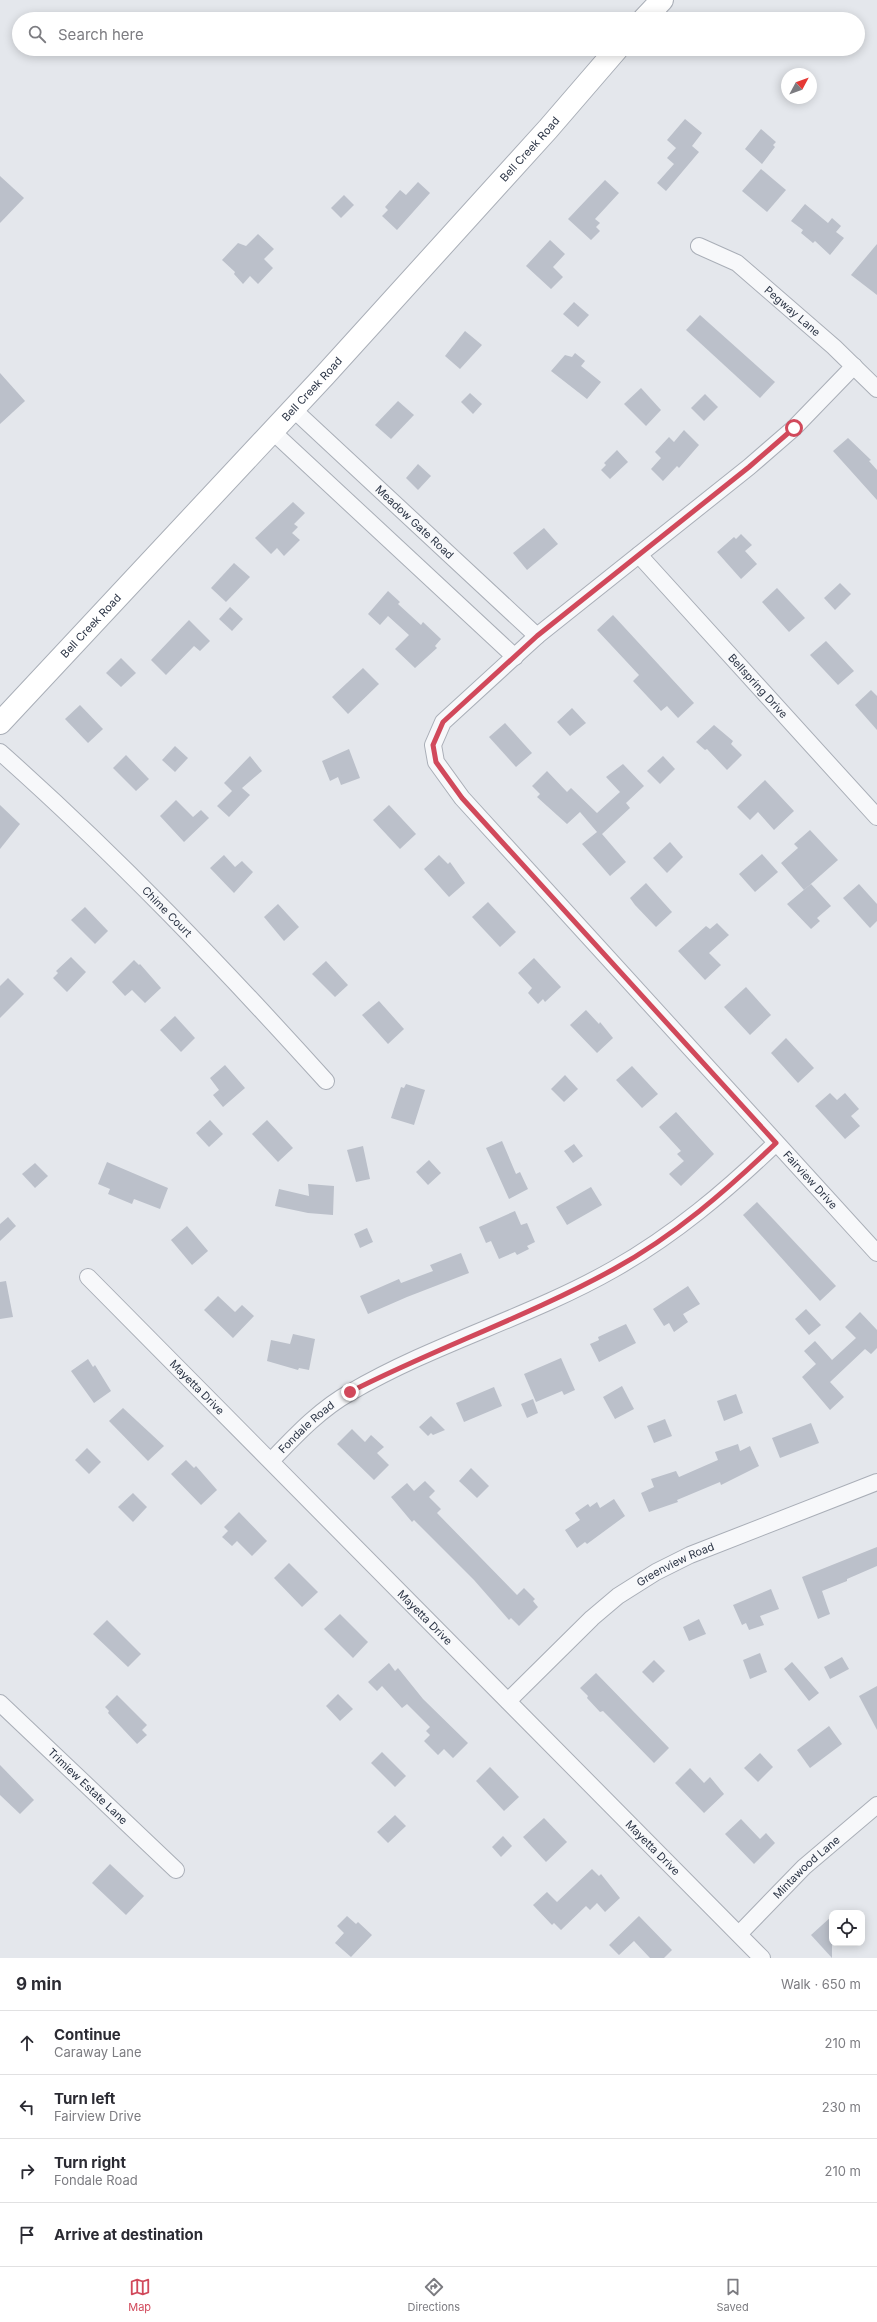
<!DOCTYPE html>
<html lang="en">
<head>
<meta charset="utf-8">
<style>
  :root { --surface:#fff; --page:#f7f7f7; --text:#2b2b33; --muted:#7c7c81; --line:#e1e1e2; --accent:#d1495b }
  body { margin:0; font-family:Inter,sans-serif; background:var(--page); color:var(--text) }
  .controls { position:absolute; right:12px; bottom:12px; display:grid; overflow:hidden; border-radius:8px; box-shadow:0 2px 10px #0003 }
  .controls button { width:36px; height:36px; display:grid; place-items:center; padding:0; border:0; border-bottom:1px solid var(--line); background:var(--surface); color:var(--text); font:20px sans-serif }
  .compass { position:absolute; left:781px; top:68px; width:36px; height:36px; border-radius:50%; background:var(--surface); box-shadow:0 2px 10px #0003; rotate:49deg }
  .stop { position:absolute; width:12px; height:12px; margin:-9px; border:3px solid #d1495b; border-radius:50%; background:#fff }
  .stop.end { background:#d1495b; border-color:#fff; box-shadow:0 1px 4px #0008 }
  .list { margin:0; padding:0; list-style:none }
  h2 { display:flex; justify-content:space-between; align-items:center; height:52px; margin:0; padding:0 16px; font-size:17px }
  h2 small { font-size:13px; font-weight:400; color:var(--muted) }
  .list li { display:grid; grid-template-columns:26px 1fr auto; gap:12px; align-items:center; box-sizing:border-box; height:64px; padding:0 16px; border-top:1px solid var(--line) }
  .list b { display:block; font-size:15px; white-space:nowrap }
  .list p { margin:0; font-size:13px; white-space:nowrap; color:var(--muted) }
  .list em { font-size:13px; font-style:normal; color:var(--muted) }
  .icon { flex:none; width:22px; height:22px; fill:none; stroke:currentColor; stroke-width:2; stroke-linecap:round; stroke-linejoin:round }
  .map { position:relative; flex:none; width:877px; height:1958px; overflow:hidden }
  .search { position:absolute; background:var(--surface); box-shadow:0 2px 10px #0003; left:12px; right:12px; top:12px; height:44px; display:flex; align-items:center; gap:10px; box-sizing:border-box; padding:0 14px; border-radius:22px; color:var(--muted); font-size:15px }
  .sheet { height:308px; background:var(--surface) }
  nav { display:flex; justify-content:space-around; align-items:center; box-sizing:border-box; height:56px; border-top:1px solid var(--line); background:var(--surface); font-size:11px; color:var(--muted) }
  nav a { display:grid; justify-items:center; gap:2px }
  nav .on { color:var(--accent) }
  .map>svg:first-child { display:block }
  .building { fill:#bbc0ca }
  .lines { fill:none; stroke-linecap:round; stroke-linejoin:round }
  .street-casing { stroke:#a9aeb7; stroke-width:18 }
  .secondary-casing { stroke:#a9aeb7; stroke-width:24 }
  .street { stroke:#f7f8fa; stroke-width:16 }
  .secondary { stroke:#fff; stroke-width:22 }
  .route { stroke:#d1495b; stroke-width:5 }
  .labels { text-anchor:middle; stroke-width:3; stroke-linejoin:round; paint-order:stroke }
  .street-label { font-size:11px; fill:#2b3445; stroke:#f4f6f9 }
</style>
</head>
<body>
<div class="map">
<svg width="877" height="1958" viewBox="0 0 877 1958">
  <rect width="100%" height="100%" fill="#e4e7ec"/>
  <g class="building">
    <polygon points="685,119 702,133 692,146 699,152 666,191 657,183 674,164 667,158 676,148 667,140"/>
    <polygon points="761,129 776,142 773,145 775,147 762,164 745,149"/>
    <polygon points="761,169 786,190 767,212 742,191"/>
    <polygon points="0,176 24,198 0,223"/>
    <polygon points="605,180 619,193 595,219 600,223 596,227 600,231 591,240 568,219"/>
    <polygon points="418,182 430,193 397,230 382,216 388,210 385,207 400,190 406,195"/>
    <polygon points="344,195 354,205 341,218 331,208"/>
    <polygon points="805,204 828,223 832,218 841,226 836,232 844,238 830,255 815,241 813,243 801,233 803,230 791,221"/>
    <polygon points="258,234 274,249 264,259 273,268 258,284 250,276 243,284 234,274 235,272 222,260 238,243 246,246"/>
    <polygon points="550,240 565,254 553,267 563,277 551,289 526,266"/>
    <polygon points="877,244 877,295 851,275"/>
    <polygon points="574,302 589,315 578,327 563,314"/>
    <polygon points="700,315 775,382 760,398 686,330"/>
    <polygon points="465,331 482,345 460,369 445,356"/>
    <polygon points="575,353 585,361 581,366 601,382 587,399 551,371 565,355 572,357"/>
    <polygon points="0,373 25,401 0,424"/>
    <polygon points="641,388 661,410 646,426 624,404"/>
    <polygon points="470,393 482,404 473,414 461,402"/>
    <polygon points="705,394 718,407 704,421 691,408"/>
    <polygon points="398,401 414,415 391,439 375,425"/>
    <polygon points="684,430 699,445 679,468 677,466 663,481 651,469 661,458 655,452 669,437 674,442"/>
    <polygon points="848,438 871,460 869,461 877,470 877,500 833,451"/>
    <polygon points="617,450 628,462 610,479 601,470 606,465 604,463"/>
    <polygon points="418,464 431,476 418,490 406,478"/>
    <polygon points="293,502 305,513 294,524 298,527 292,533 300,540 284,556 277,548 271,554 255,538"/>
    <polygon points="544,528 558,544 527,570 513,553"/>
    <polygon points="741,534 752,545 745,551 757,564 741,579 717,552 734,537 736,539"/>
    <polygon points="234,563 250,577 226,602 211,588"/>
    <polygon points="840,583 851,594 835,610 824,598"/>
    <polygon points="777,588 805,618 789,632 762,602"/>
    <polygon points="388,591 400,602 398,604 421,625 423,622 441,639 435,646 437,648 415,668 395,649 409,635 388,616 380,625 368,614"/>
    <polygon points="230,607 243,619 232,631 219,619"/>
    <polygon points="613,615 694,703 678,718 667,706 661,711 633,681 639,675 597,630"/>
    <polygon points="189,620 210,641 200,651 194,646 166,675 151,660"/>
    <polygon points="826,641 854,671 838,685 810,655"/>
    <polygon points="121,658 136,673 121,687 106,673"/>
    <polygon points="363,668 379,684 348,714 332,697"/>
    <polygon points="871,690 877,696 877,730 855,705"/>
    <polygon points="80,705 103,729 88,743 65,719"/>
    <polygon points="572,708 586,723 570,736 557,722"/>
    <polygon points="505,723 532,753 516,767 489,737"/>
    <polygon points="714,725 733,741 731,744 742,755 727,770 707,749 705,750 696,742"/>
    <polygon points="175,746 188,758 175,772 162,760"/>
    <polygon points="349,749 360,778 341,785 338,777 330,781 322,761"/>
    <polygon points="126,755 149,779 136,791 113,768"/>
    <polygon points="250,756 262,771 242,788 250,795 229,817 217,806 232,791 224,783"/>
    <polygon points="663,756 675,769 660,784 647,771"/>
    <polygon points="623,764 644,786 626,803 630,808 602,834 626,862 610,876 582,844 597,832 580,812 567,824 537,797 540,794 532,786 547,771 567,792 571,788 597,813 620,792 606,777"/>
    <polygon points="765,780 794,811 774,830 758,812 750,820 737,807"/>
    <polygon points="176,800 193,817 201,810 209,818 184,842 160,816"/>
    <polygon points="0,805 20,824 0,849"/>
    <polygon points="389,805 416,834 400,849 373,820"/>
    <polygon points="810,830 838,860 804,890 781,863 798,848 794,844"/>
    <polygon points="670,842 683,857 667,873 653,858"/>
    <polygon points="762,854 778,872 755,892 739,874"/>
    <polygon points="224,855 235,867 242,861 253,872 234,893 210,868"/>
    <polygon points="439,855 448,864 450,862 465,883 449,897 424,869"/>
    <polygon points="646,883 672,912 656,927 635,905 630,898"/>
    <polygon points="811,884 831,906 817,918 820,921 811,929 787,904"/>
    <polygon points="859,884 877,904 877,921 870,928 843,898"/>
    <polygon points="488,902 516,932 500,947 472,917"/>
    <polygon points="278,904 299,927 284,941 264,917"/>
    <polygon points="85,907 108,931 95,944 71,920"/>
    <polygon points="717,923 729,935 709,953 721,965 705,980 678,951 706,926 710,929"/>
    <polygon points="71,957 86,972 67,992 53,978 58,973 56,971"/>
    <polygon points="534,958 561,987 545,1002 543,999 538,1004 528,993 532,988 518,973"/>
    <polygon points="134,960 139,965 140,964 161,988 145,1003 132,990 125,996 112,982"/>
    <polygon points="326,961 348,985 335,997 312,974"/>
    <polygon points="8,978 24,994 0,1018 0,986"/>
    <polygon points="746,987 771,1015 750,1035 724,1007"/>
    <polygon points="379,1001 404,1029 388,1044 362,1015"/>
    <polygon points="586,1010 599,1024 600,1022 613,1038 597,1053 570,1025"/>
    <polygon points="175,1016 195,1038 181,1052 160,1030"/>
    <polygon points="786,1038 814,1068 798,1083 771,1053"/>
    <polygon points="225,1065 245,1088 223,1107 213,1095 219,1090 210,1078"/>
    <polygon points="632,1066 658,1094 642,1108 616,1080"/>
    <polygon points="565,1075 578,1089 564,1102 551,1089"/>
    <polygon points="406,1084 425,1090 414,1125 391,1118 401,1087 404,1088"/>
    <polygon points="830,1093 837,1100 845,1093 859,1109 851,1116 860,1126 845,1139 815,1106"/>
    <polygon points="676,1112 714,1154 681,1186 669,1174 684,1161 677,1154 681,1151 659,1127"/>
    <polygon points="210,1120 223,1134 209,1147 196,1133"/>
    <polygon points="267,1120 293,1148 278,1162 252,1134"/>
    <polygon points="502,1141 516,1174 520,1172 528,1189 509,1199 486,1148"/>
    <polygon points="574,1144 583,1156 573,1163 564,1151"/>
    <polygon points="363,1146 370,1179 356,1182 347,1150"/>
    <polygon points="429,1160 441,1173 428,1185 416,1172"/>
    <polygon points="107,1162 168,1188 160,1209 134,1199 132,1204 108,1194 110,1189 98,1184"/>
    <polygon points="35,1163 48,1176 35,1188 22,1174"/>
    <polygon points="308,1184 334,1186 333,1215 308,1213 275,1206 279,1189 309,1196"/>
    <polygon points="591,1187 602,1205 567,1225 556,1207"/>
    <polygon points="757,1202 836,1286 820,1301 743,1215"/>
    <polygon points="515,1211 521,1225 527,1223 535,1242 527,1246 529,1249 517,1255 515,1252 499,1259 491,1241 486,1243 479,1227"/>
    <polygon points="8,1217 16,1226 0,1241 0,1224"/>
    <polygon points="187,1226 208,1251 192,1265 171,1240"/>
    <polygon points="367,1228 373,1242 360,1248 354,1234"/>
    <polygon points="461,1253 469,1273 407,1297 368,1314 360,1296 399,1279 401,1283 433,1271 430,1265"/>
    <polygon points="6,1281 13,1317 0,1319 0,1282"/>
    <polygon points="688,1286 700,1304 683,1314 688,1322 674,1332 669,1323 664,1326 653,1309"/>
    <polygon points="218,1296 235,1312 242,1305 254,1316 233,1338 204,1310"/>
    <polygon points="806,1309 821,1325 809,1335 795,1319"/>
    <polygon points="860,1312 877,1330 877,1348 871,1354 865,1349 830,1382 844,1397 830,1410 802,1377 816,1364 804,1351 815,1341 832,1360 856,1338 845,1327"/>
    <polygon points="626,1324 636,1343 599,1362 590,1344 599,1340 598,1337"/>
    <polygon points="293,1334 315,1339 309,1370 299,1368 298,1370 267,1361 271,1340 290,1344"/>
    <polygon points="561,1358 575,1390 564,1395 562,1391 536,1402 524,1374"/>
    <polygon points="88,1359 93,1367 95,1365 111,1391 94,1403 71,1371"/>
    <polygon points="622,1386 634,1409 615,1419 603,1397"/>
    <polygon points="494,1387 502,1406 464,1422 456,1403"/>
    <polygon points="736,1394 743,1413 724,1421 717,1401"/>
    <polygon points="533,1399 538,1413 527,1418 521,1404"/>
    <polygon points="123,1408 164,1446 148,1461 109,1421"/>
    <polygon points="431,1416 445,1430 433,1435 431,1433 428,1436 419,1427"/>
    <polygon points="665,1419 672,1436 654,1443 647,1426"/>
    <polygon points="811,1423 819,1443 780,1458 772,1438"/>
    <polygon points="352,1429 365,1442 371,1435 384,1447 377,1453 389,1465 374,1480 337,1444"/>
    <polygon points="738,1444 740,1451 750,1446 759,1466 721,1485 720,1482 708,1487 677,1500 678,1502 649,1512 641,1493 654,1487 651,1479 676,1471 679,1477 718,1460 715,1452"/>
    <polygon points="87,1448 101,1462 89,1474 75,1460"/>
    <polygon points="186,1460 194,1468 196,1466 217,1490 201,1505 171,1474"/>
    <polygon points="471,1468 489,1486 477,1498 459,1481"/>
    <polygon points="425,1481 435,1491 429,1497 441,1509 437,1513 517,1595 524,1588 535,1599 533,1601 538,1607 519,1626 511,1618 509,1620 474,1580 414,1520 412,1522 391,1497 407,1483 414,1491"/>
    <polygon points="133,1493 147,1507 133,1522 118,1507"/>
    <polygon points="614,1499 625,1516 587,1544 585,1542 577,1548 565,1530 580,1520 575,1513 588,1504 590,1507 597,1502 600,1508"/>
    <polygon points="239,1512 267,1541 252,1556 237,1541 232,1546 222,1537 228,1531 224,1527"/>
    <polygon points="877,1547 877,1566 847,1579 847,1581 822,1591 830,1614 818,1619 802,1577"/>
    <polygon points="289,1563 318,1592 302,1607 274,1578"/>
    <polygon points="771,1589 779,1609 760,1616 764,1625 749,1630 746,1623 742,1625 733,1605"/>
    <polygon points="340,1614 368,1642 353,1658 324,1629"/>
    <polygon points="699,1619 706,1634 689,1641 683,1627"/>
    <polygon points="107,1620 141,1654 128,1667 93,1634"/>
    <polygon points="760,1653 767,1672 750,1679 743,1660"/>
    <polygon points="842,1657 849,1669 830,1679 824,1667"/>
    <polygon points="654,1660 665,1671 653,1683 642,1672"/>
    <polygon points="792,1662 819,1693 809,1701 784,1669"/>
    <polygon points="389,1663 395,1671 398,1668 423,1699 468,1743 453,1758 444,1749 438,1755 424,1741 430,1735 426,1731 430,1727 407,1704 402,1708 382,1686 377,1691 368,1682"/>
    <polygon points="596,1673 669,1748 654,1763 610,1718 603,1711 600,1712 587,1698 588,1696 580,1688"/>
    <polygon points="877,1686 877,1730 859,1696"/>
    <polygon points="338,1694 353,1709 340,1721 326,1706"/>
    <polygon points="117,1695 147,1725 142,1730 147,1735 137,1744 108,1713 109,1711 105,1707"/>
    <polygon points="829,1726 842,1744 810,1768 797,1750"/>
    <polygon points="382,1752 406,1776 395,1787 371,1763"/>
    <polygon points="760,1753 773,1767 758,1782 744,1768"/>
    <polygon points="0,1765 34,1800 20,1814 0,1795"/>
    <polygon points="490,1767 519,1797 504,1811 476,1781"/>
    <polygon points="690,1768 704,1783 710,1777 724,1794 704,1813 675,1783"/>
    <polygon points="395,1815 406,1826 388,1843 377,1832"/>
    <polygon points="544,1818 567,1842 546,1862 523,1837"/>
    <polygon points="741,1819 760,1839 766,1833 775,1843 754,1864 725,1834"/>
    <polygon points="503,1836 512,1846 501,1857 492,1847"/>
    <polygon points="110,1864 144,1896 126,1915 92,1883"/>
    <polygon points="592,1869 599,1876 601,1874 620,1898 605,1912 597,1903 590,1910 586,1906 561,1930 554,1923 552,1925 533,1905 547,1892 557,1902"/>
    <polygon points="347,1916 356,1924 358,1922 372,1935 351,1957 335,1943 344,1933 337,1926"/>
    <polygon points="639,1916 672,1950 664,1958 650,1958 634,1941 619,1955 609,1945"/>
    <polygon points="832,1916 832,1958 811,1935"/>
  </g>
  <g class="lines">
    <defs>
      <g id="street">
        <path id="s1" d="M 699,246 L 737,263 L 834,347 L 877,389"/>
        <path id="s2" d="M 854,366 L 794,428 L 749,467 L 537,636 L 443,722 L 433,745 L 436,762 L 462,798 L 877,1253"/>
        <path id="s3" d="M 293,409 L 537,636"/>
        <polyline points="272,431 515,657"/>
        <path id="s4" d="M 639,555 L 877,817"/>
        <path id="s5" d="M 0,752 C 116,855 222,966 326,1081"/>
        <path id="s6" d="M 88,1277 L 762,1958"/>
        <path id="s7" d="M 271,1461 C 295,1436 320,1409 351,1392 C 435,1343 530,1317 614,1269 C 674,1235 726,1191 776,1143"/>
        <path id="s8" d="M 508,1701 L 592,1618 L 618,1596 L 656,1572 L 690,1555 L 877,1482"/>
        <path id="s9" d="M 0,1703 L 176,1870"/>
        <path id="s10" d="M 739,1934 L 804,1867 L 877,1805"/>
      </g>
      <g id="secondary">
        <polyline points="644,19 662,0"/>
        <path id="s11" d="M 0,723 L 325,375 L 548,129 L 617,49"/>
      </g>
    </defs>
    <use href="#street" class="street-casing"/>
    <use href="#secondary" class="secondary-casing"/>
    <use href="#street" class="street"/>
    <use href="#secondary" class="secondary"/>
  </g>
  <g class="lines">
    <path class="route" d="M 350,1392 C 436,1348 529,1316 614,1269 C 674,1236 726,1191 776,1143 L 462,798 L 436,762 L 433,745 L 443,722 L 537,636 L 749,467 L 794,428"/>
  </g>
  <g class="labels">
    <g class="street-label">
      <text dy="4" stroke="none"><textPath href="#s11" startOffset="781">Bell Creek Road</textPath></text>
      <text dy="4" stroke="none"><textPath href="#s1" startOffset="115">Pegway Lane</textPath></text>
      <text dy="4" stroke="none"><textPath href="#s11" startOffset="457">Bell Creek Road</textPath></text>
      <text dy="4" stroke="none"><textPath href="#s3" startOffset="166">Meadow Gate Road</textPath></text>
      <text dy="4" stroke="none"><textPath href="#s11" startOffset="133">Bell Creek Road</textPath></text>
      <text dy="4" stroke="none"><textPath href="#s4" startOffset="177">Bellspring Drive</textPath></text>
      <text dy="4" stroke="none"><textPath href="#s5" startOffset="231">Chime Court</textPath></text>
      <text dy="4" stroke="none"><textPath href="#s2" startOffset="1148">Fairview Drive</textPath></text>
      <text dy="4" stroke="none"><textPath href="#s6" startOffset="155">Mayetta Drive</textPath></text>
      <text dy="4" stroke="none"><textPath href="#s7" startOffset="49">Fondale Road</textPath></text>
      <text dy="4" stroke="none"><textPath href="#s8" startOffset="218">Greenview Road</textPath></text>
      <text dy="4" stroke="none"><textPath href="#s6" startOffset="479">Mayetta Drive</textPath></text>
      <text dy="4" stroke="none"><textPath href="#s9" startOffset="121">Trimiew Estate Lane</textPath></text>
      <text dy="4" stroke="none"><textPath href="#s6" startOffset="803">Mayetta Drive</textPath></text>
      <text dy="4" stroke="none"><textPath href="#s10" startOffset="95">Mintawood Lane</textPath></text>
    </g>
  </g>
</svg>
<div class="controls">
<button><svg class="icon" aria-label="locate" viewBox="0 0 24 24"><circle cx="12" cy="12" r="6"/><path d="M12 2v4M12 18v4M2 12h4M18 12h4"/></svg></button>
</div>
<svg class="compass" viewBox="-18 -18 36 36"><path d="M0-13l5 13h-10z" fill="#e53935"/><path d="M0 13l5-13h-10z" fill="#7c7c81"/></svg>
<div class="stop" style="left:794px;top:428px"></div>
<div class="stop end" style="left:350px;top:1392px"></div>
<div class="search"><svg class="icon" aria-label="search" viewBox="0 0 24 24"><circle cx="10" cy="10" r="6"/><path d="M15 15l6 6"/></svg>Search here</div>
</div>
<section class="sheet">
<h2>9 min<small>Walk · 650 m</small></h2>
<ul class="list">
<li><svg class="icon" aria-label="ahead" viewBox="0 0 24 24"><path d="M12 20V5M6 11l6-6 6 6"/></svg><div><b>Continue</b><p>Caraway Lane</p></div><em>210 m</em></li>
<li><svg class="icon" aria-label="left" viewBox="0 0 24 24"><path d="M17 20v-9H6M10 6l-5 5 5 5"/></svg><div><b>Turn left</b><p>Fairview Drive</p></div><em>230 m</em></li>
<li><svg class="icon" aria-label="right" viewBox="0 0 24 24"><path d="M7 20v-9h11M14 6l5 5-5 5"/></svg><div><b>Turn right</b><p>Fondale Road</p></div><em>210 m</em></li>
<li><svg class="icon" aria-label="arrive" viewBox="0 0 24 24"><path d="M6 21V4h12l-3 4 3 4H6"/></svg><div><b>Arrive at destination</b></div></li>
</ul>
</section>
<nav>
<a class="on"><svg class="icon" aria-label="map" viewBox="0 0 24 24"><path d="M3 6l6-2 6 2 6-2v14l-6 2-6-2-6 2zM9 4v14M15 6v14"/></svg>Map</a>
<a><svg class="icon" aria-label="directions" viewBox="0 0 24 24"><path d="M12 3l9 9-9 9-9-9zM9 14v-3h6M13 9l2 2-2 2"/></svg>Directions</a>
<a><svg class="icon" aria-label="saved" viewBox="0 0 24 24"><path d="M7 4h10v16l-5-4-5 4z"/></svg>Saved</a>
</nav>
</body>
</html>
